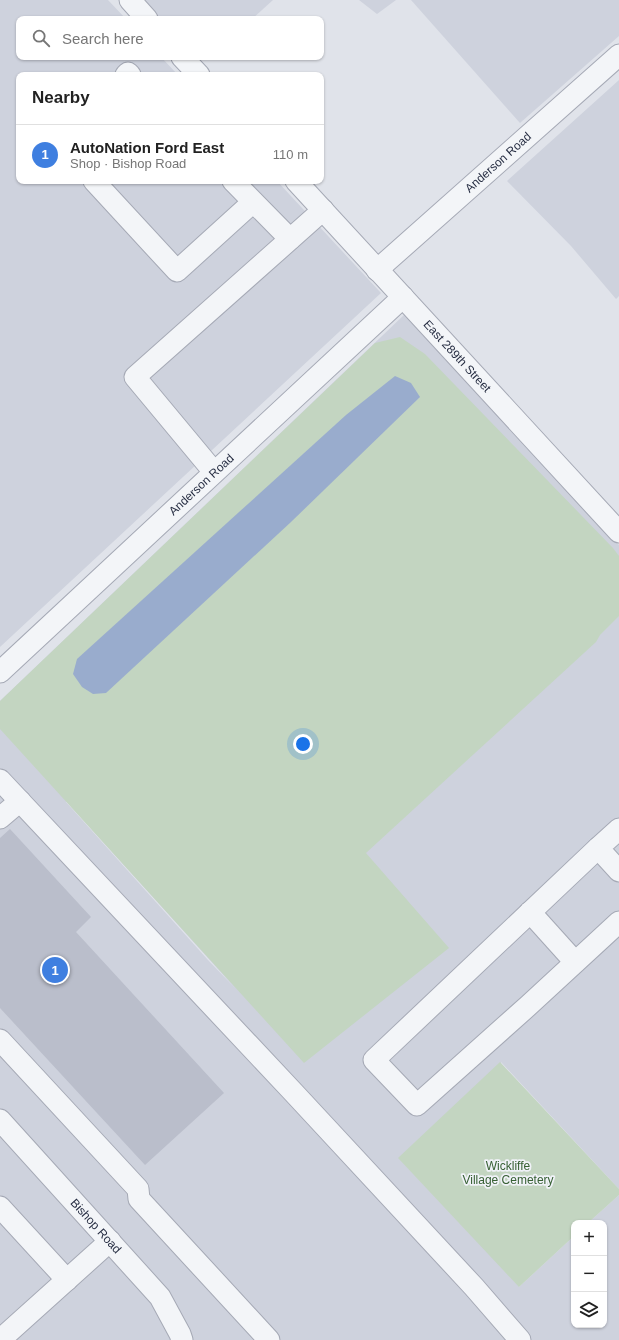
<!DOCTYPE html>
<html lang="en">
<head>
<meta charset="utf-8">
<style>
  :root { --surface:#fff; --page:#f2f2f2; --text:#222; --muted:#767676; --line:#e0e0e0; --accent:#0b8043 }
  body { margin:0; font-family:Arial,sans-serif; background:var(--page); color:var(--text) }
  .controls { position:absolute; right:12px; bottom:12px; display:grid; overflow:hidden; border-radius:8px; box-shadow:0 1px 3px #0004 }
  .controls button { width:36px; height:36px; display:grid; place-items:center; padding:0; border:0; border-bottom:1px solid var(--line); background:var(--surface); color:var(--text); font:20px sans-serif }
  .you { position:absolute; left:303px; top:744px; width:14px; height:14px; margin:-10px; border:3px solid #fff; border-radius:50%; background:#1a73e8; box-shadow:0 0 0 6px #1a73e833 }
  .badge { display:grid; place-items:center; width:26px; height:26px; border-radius:50%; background:var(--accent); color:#fff; font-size:13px; font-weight:700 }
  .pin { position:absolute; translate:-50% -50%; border:2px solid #fff; box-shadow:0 1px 4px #0006 }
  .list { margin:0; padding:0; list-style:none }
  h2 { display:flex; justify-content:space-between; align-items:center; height:52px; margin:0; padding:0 16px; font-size:17px }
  h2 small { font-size:13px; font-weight:400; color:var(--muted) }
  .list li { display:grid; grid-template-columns:26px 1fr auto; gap:12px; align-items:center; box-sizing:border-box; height:60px; padding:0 16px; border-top:1px solid var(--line) }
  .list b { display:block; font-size:15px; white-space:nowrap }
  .list p { margin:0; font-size:13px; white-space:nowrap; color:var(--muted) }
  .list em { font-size:13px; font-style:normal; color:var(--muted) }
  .icon { flex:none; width:22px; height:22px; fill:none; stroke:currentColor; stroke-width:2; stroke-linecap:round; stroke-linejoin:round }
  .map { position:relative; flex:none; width:619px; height:1340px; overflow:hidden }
  .search { position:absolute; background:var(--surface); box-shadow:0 1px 3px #0004; left:16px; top:16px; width:308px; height:44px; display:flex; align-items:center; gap:10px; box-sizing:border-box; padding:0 14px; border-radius:8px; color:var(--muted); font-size:15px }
  .panel { position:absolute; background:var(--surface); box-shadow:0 1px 3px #0004; left:16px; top:72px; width:308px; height:112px; border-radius:8px }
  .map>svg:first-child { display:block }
  .built { fill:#ced2dd; fill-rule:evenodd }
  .green { fill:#c3d5c1 }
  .water { fill:#99accd }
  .building { fill:#babecb }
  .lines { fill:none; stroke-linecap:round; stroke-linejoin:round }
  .minor-casing { stroke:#a5a9b5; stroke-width:23 }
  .minor { stroke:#f3f5f8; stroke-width:21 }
  .labels { text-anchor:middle; stroke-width:3.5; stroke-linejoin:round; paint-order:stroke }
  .street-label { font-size:12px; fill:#272e43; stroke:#f0f2f8 }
  .park-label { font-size:12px; fill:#376034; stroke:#f0f2f8 }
</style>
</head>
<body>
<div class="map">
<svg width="619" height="1340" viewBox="0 0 619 1340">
  <rect width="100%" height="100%" fill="#e0e3ea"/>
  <g class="built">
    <polygon points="0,0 108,0 126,19 19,19 19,57 161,57 178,75 19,75 19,181 277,181 381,293 0,647"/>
    <polygon points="143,0 273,0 252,19 160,19"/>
    <polygon points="359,0 396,0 377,14"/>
    <polygon points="411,0 619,0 619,36 520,123"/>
    <polygon points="619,80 619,296 616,299 571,246 507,181"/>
    <path d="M 405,314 L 619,545 L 619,1189 L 501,1062 L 519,1287 L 574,1236 L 574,1325 L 604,1325 L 604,1223 L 588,1223 L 619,1195 L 619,1340 L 0,1340 L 0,701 ZM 66,802 L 67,802 L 235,988 L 208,960 Z"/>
  </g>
  <g class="green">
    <polygon points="400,337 425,354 613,548 619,556 619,616 600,635 596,642 366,853 449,948 304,1063 0,729 0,701 375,343"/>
    <polygon points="500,1062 619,1189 619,1195 588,1223 574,1223 574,1236 519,1287 398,1158"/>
  </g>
  <polygon class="water" points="395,376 411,383 420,397 291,522 106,693 93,694 82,687 73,674 77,659 346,415"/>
  <polygon class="building" points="10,829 91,917 76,932 224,1093 145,1165 0,1008 0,838"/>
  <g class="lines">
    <defs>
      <g id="minor">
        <polyline points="130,0 147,19"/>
        <polyline points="182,57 199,75"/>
        <polyline points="126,75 128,73 130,75"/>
        <polyline points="94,181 177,271 253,202"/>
        <polyline points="233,181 290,239"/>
        <path id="s1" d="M 296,181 L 619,532"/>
        <path id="s2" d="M 377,270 L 619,55"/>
        <polyline points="214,472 135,377 323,210"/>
        <path id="s3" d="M 0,672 L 403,297"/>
        <polyline points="0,780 294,1093 474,1287 520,1340"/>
        <polyline points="0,818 20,801"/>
        <polyline points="619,829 598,848 619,871"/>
        <polyline points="598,848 374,1060 417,1105 529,1005 619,922"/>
        <polyline points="530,912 575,962"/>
        <polyline points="0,1040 138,1189 139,1199 269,1340"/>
        <path id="s4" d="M 0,1120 L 160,1297 L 180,1334 L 182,1340"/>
        <polyline points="0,1207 67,1280"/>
        <polyline points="0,1340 110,1241"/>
      </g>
    </defs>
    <use href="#minor" class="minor-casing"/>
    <use href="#minor" class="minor"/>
  </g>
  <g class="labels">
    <g class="street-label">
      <text dy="4" stroke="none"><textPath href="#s2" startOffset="162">Anderson Road</textPath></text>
      <text dy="4" stroke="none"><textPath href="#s1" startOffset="238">East 289th Street</textPath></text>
      <text dy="4" stroke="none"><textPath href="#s3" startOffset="275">Anderson Road</textPath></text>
      <text dy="4" stroke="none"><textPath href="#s4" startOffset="143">Bishop Road</textPath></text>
    </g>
    <g class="park-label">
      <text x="508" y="1170">Wickliffe<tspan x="508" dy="14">Village Cemetery</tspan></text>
    </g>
  </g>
</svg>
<div class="controls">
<button>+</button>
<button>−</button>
<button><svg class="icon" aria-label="layers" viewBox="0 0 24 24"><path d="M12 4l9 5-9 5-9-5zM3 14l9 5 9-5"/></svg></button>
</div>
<div class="you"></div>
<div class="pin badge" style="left:55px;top:970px;background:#3f7fe0">1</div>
<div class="search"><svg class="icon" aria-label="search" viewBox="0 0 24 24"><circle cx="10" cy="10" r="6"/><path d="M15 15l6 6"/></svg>Search here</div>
<section class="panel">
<h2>Nearby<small></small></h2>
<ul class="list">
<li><span class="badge" style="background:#3f7fe0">1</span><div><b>AutoNation Ford East</b><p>Shop · Bishop Road</p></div><em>110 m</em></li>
</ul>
</section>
</div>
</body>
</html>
